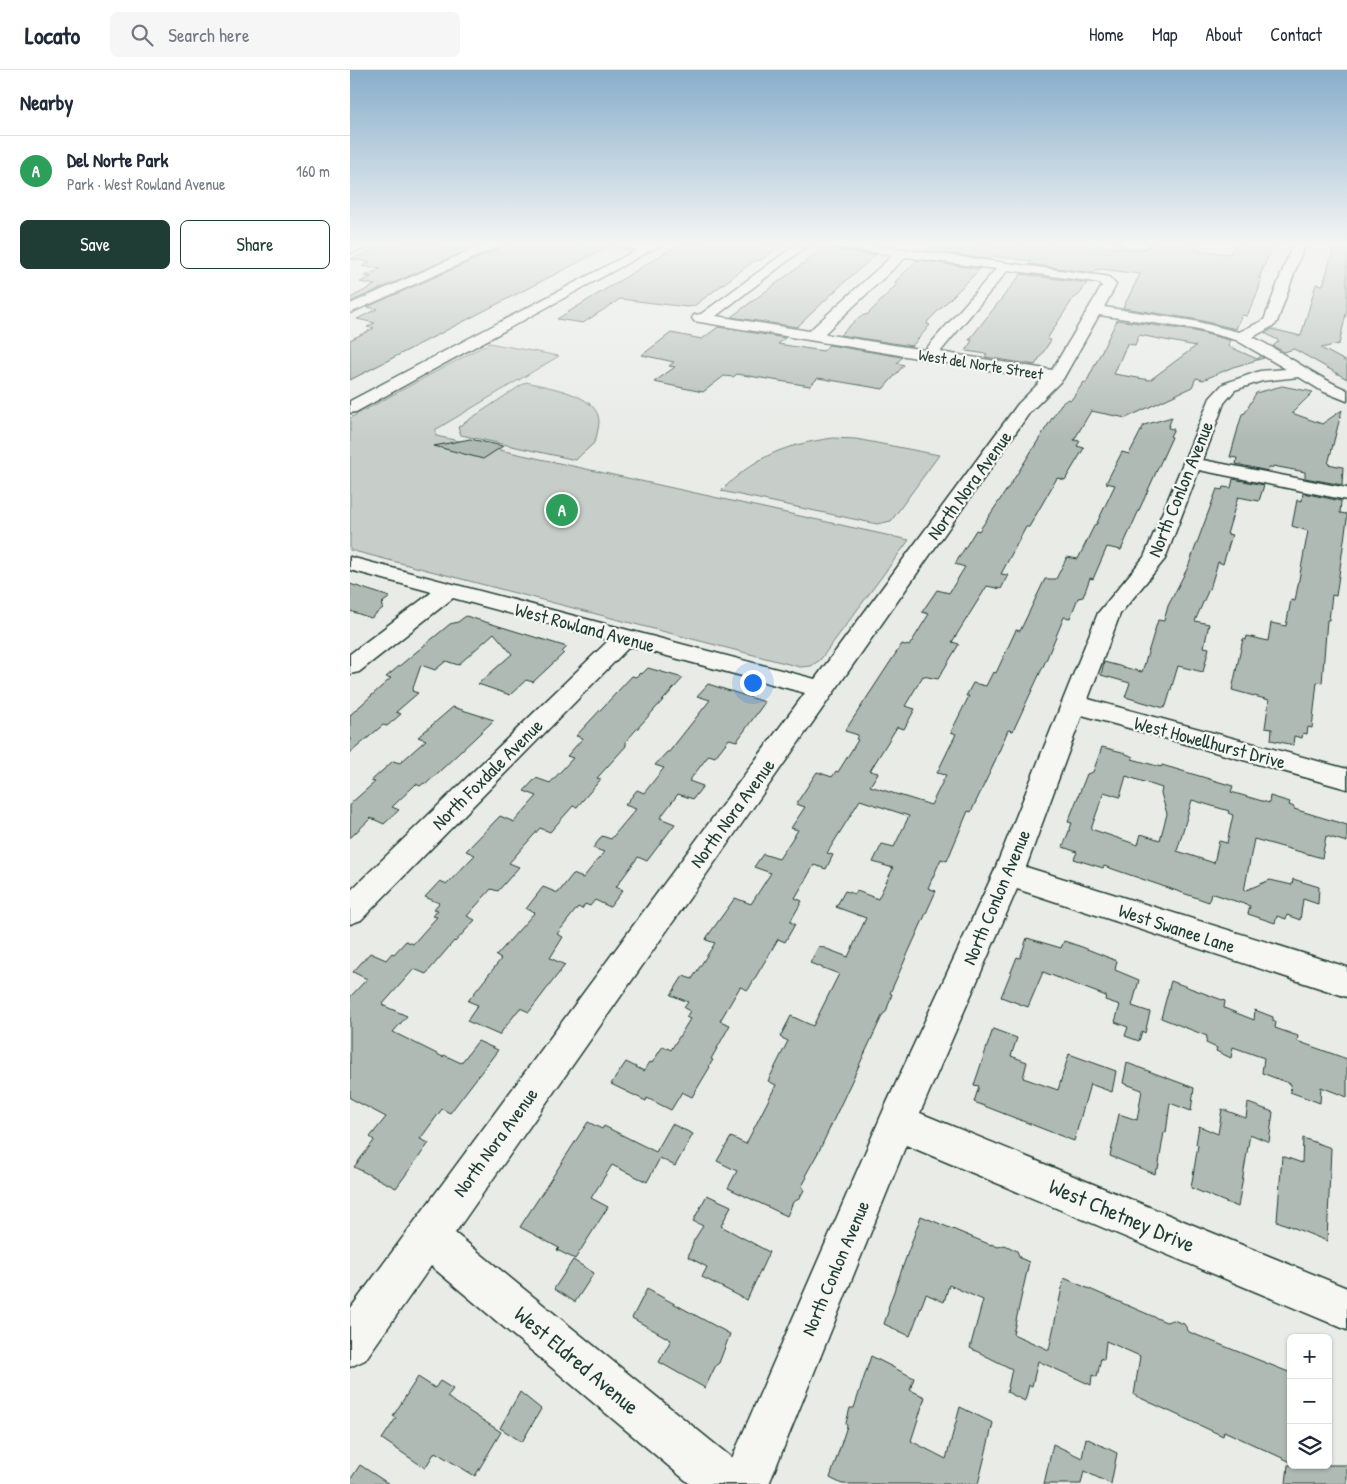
<!DOCTYPE html>
<html lang="en">
<head>
<meta charset="utf-8">
<style>
  :root { --surface:#fff; --page:#f6f6f7; --text:#1f2937; --muted:#747a83; --line:#e0e1e3; --accent:#1f3d34 }
  body { margin:0; font-family:"Patrick Hand",sans-serif; background:var(--page); color:var(--text) }
  .controls { position:absolute; right:15px; bottom:15px; display:grid; overflow:hidden; border-radius:8px; box-shadow:0 1px 4px #0004 }
  .controls button { width:45px; height:45px; display:grid; place-items:center; padding:0; border:0; border-bottom:1px solid var(--line); background:var(--surface); color:var(--text); font:25px sans-serif }
  .you { position:absolute; left:402px; top:612px; width:18px; height:18px; margin:-12px; border:4px solid #fff; border-radius:50%; background:#1a73e8; box-shadow:0 0 0 8px #1a73e833 }
  .badge { display:grid; place-items:center; width:32px; height:32px; border-radius:50%; background:var(--accent); color:#fff; font-size:16px; font-weight:700 }
  .pin { position:absolute; translate:-50% -50%; border:2px solid #fff; box-shadow:0 1px 5px #0006 }
  .list { margin:0; padding:0; list-style:none }
  h2 { display:flex; justify-content:space-between; align-items:center; height:65px; margin:0; padding:0 20px; font-size:21px }
  h2 small { font-size:16px; font-weight:400; color:var(--muted) }
  .list li { display:grid; grid-template-columns:32px 1fr auto; gap:15px; align-items:center; box-sizing:border-box; height:70px; padding:0 20px; border-top:1px solid var(--line) }
  .list b { display:block; font-size:19px; white-space:nowrap }
  .list p { margin:0; font-size:16px; white-space:nowrap; color:var(--muted) }
  .list em { font-size:16px; font-style:normal; color:var(--muted) }
  .actions { display:flex; gap:10px; padding:15px 20px }
  .actions a { flex:1; padding:11px 0; border:1px solid var(--accent); border-radius:8px; text-align:center; font-size:18px; color:var(--accent) }
  .actions .main { background:var(--accent); color:#fff }
  .icon { flex:none; width:28px; height:28px; fill:none; stroke:currentColor; stroke-width:2; stroke-linecap:round; stroke-linejoin:round }
  .map { position:relative; flex:none; width:997px; height:1414px; overflow:hidden }
  header { display:flex; align-items:center; gap:30px; box-sizing:border-box; height:70px; padding:0 25px; background:var(--surface); border-bottom:1px solid var(--line) }
  header strong { font-size:24px }
  nav { display:flex; gap:28px; margin-inline-start:auto; font-size:18px }
  .search { width:350px; height:45px; background:var(--page); display:flex; align-items:center; gap:12px; box-sizing:border-box; padding:0 18px; border-radius:8px; color:var(--muted); font-size:19px }
  main { display:flex }
  aside { flex:1; background:var(--surface) }
  .map>svg:first-child { display:block }
  .green { fill:#c7cec9; stroke:#73867e }
  .building { fill:#b0bab5; stroke:#1f3d34; fill-rule:evenodd }
  .lines { fill:none; stroke-linecap:round; stroke-linejoin:round }
  .minor-casing { stroke:#1f3d34; stroke-width:3 }
  .major-casing { stroke:#1f3d34; stroke-width:3 }
  .minor { fill:#f6f6f2; fill-rule:evenodd }
  .major { fill:#f6f6f2; fill-rule:evenodd }
  .labels { text-anchor:middle; stroke-width:4.5; stroke-linejoin:round; paint-order:stroke }
  .far-street-label { font-size:16px; fill:#1f3d34; stroke:#f6f6f2 }
  .street-label { font-size:19px; fill:#1f3d34; stroke:#f6f6f2 }
  .near-street-label { font-size:22px; fill:#1f3d34; stroke:#f6f6f2 }
</style>
</head>
<body>
<header>
<strong>Locato</strong>
<div class="search"><svg class="icon" aria-label="search" viewBox="0 0 24 24"><circle cx="10" cy="10" r="6"/><path d="M15 15l6 6"/></svg>Search here</div>
<nav><a>Home</a><a>Map</a><a>About</a><a>Contact</a></nav>
</header>
<main>
<aside>
<h2>Nearby<small></small></h2>
<ul class="list">
<li><span class="badge" style="background:#2e9e5b">A</span><div><b>Del Norte Park</b><p>Park · West Rowland Avenue</p></div><em>160 m</em></li>
</ul>
<div class="actions"><a class="main">Save</a><a>Share</a></div>
</aside>
<div class="map">
<svg width="997" height="1414" viewBox="0 0 997 1414">
  <rect width="100%" height="100%" fill="#e9ebe7"/>
  <filter id="ink" filterUnits="userSpaceOnUse"><feTurbulence type="fractalNoise" baseFrequency=".02" numOctaves="2"/><feDisplacementMap in="SourceGraphic" scale="10" xChannelSelector="R" yChannelSelector="G"/><feConvolveMatrix kernelMatrix="1 2 1 2 8 2 1 2 1" color-interpolation-filters="sRGB"/></filter>
  <g filter="url(#ink)">
    <g class="green">
      <polygon points="139,273 209,286 85,360 86,366 559,470 470,590 461,596 450,597 0,480 0,348"/>
      <path d="M 176,312 C 200,318 257,325 248,359 C 247,364 246,370 243,374 C 238,379 231,384 226,390 L 111,365 L 108,357 Z"/>
      <path d="M 483,368 L 506,369 L 589,385 L 541,451 L 527,454 L 371,421 C 407,385 434,375 483,368 Z"/>
    </g>
    <g class="building">
      <polygon points="41,173 134,173 0,232 0,228 25,215 10,212 21,207 15,206 31,199 12,196 20,192 1,189"/>
      <polygon points="154,173 230,173 258,177 0,310 0,270 24,258 17,257 25,253 7,249 27,239 17,237 151,178"/>
      <polygon points="331,173 411,173 432,175 411,190 404,191 344,236 337,237 270,229 233,253 207,249"/>
      <polygon points="585,173 707,173 710,176 725,173 743,178 749,176 788,180 799,177 798,173 849,173 846,180 880,184 886,173 900,175 901,173 924,173 909,208 911,208 909,219 897,246 892,245 886,259 844,249 773,238 790,204 751,199 745,200 743,203 679,194 681,191 642,186 639,189 577,181"/>
      <polygon points="985,173 997,173 997,239 989,274 971,278 997,292 997,309 944,279 934,282 923,276 929,271 915,263 922,259 951,266 966,214 973,215"/>
      <polygon points="474,178 526,185 500,207 447,257 381,247"/>
      <polygon points="567,190 630,199 578,251 577,254 580,255 562,276 490,265 509,247 518,244 548,213 544,213"/>
      <polygon points="671,204 737,213 729,225 723,229 713,244 697,269 701,270 685,295 635,287 637,284 616,281 622,270 619,270"/>
      <path d="M 767,250 L 844,261 L 880,270 L 878,276 L 907,289 L 911,286 L 914,288 L 883,297 L 853,310 L 846,308 L 842,317 L 776,348 L 741,341 L 724,370 L 730,371 L 727,376 L 734,378 L 715,410 L 707,408 L 679,457 L 676,457 L 651,504 L 658,505 L 651,519 L 637,516 L 602,572 L 609,574 L 588,609 L 573,606 L 555,636 L 565,639 L 554,659 L 547,657 L 520,701 L 528,703 L 520,716 L 581,735 L 596,705 L 587,703 L 606,664 L 601,662 L 619,626 L 616,626 L 623,613 L 636,616 L 643,602 L 646,603 L 666,560 L 670,561 L 695,509 L 706,509 L 717,487 L 728,489 L 745,454 L 746,455 L 765,415 L 756,413 L 772,382 L 779,384 L 794,355 L 822,347 L 818,358 L 824,359 L 820,366 L 822,367 L 771,480 L 757,477 L 743,509 L 740,508 L 733,527 L 728,528 L 720,548 L 714,547 L 697,588 L 663,661 L 658,660 L 642,698 L 621,742 L 618,741 L 597,791 L 591,789 L 578,818 L 586,821 L 540,923 L 542,924 L 536,942 L 533,944 L 470,1079 L 455,1106 L 457,1107 L 452,1116 L 454,1120 L 449,1129 L 443,1132 L 437,1146 L 378,1118 L 387,1101 L 367,1091 L 381,1067 L 396,1074 L 426,1015 L 418,1011 L 438,971 L 430,967 L 441,946 L 463,956 L 489,904 L 460,893 L 469,876 L 498,887 L 516,848 L 486,837 L 495,821 L 505,824 L 507,821 L 528,829 L 543,798 L 523,792 L 532,774 L 544,777 L 559,746 L 510,730 L 477,783 L 483,785 L 476,799 L 464,795 L 445,828 L 452,831 L 440,852 L 445,854 L 435,872 L 428,869 L 398,920 L 390,917 L 370,951 L 380,955 L 361,989 L 363,990 L 359,996 L 360,997 L 342,1027 L 332,1022 L 321,1040 L 297,1028 L 296,1031 L 261,1014 L 276,992 L 294,1001 L 300,992 L 302,993 L 313,976 L 321,980 L 340,949 L 336,947 L 340,941 L 334,938 L 338,932 L 321,925 L 333,906 L 342,909 L 365,873 L 356,870 L 357,867 L 385,828 L 401,834 L 421,803 L 404,797 L 413,784 L 429,789 L 448,760 L 441,758 L 455,737 L 446,734 L 467,702 L 482,707 L 486,701 L 488,702 L 508,670 L 506,669 L 508,665 L 495,661 L 552,574 L 559,576 L 579,544 L 572,542 L 587,520 L 599,523 L 615,497 L 605,494 L 626,460 L 629,461 L 662,412 L 711,334 L 718,329 L 721,330 L 734,312 L 736,313 ZM 789,265 L 846,276 L 800,310 L 764,304 L 777,274 L 785,275 Z"/>
      <polygon points="368,257 435,268 428,274 473,281 479,275 552,287 547,293 554,295 533,319 468,308 460,316 387,304 383,307 374,306 353,322 304,312 325,297 319,296 324,292 292,285 321,263 352,269"/>
      <polygon points="932,316 963,322 942,343 972,354 992,340 978,394 993,397 992,415 955,408 955,402 923,396 922,398 919,398 918,401 886,394 887,388 880,387 892,344 895,343 906,323"/>
      <polygon points="120,369 153,376 133,389 84,376"/>
      <polygon points="883,409 914,415 909,431 888,427 877,464 882,465 873,494 868,492 862,512 845,551 859,554 854,577 859,578 853,602 828,596 816,636 815,636 814,638 775,627 780,613 751,605 754,592 792,602 808,550 814,551 818,536 838,497 867,419 872,420 873,417 881,418"/>
      <polygon points="953,423 991,431 990,443 997,444 997,449 986,526 982,525 979,550 977,550 972,613 967,612 962,658 958,657 957,664 953,663 952,668 944,666 943,675 921,670 922,659 915,658 919,630 882,620 893,569 896,570 897,566 918,571 921,553 936,556 941,530 945,531 958,461 942,456 947,430 952,431"/>
      <polygon points="0,514 40,527 32,533 34,533 31,536 34,537 21,548 0,541"/>
      <polygon points="116,546 217,577 212,582 214,583 183,612 176,610 160,625 128,614 162,584 144,563 108,595 96,591 85,600 71,595 62,621 68,623 46,642 51,644 37,656 33,655 0,683 0,645 41,608 36,607 100,554 108,552"/>
      <polygon points="298,598 333,608 276,671 276,676 247,708 251,709 227,737 223,736 200,762 190,758 159,793 169,797 148,821 141,819 117,846 125,850 105,872 104,871 76,904 64,899 32,935 57,946 43,962 93,987 94,985 111,993 128,971 148,980 100,1043 92,1039 70,1069 79,1073 46,1118 4,1097 23,1072 24,1070 20,1067 36,1047 0,1028 0,927 17,909 3,902 20,883 36,890 42,883 44,884 56,871 63,874 87,847 83,846 88,840 84,839 89,833 75,827 90,811 97,814 125,785 116,781 150,746 164,752 187,726 174,721 186,708 200,713 223,688 217,686 233,668 226,666 282,606 286,607 290,603 292,604"/>
      <polygon points="358,614 415,632 387,671 379,669 365,687 359,685 339,711 353,716 343,729 328,724 310,748 325,754 297,791 288,787 266,817 273,820 260,837 245,830 240,836 235,834 232,839 228,837 207,864 213,867 200,888 215,895 179,942 170,938 149,965 117,951 128,935 118,931 151,889 146,886 185,842 176,839 193,817 208,823 223,804 233,808 254,782 243,778 252,766 261,769 286,739 275,735 287,720 294,723 314,698 305,695 317,682 319,682 360,630 347,626"/>
      <polygon points="103,637 144,650 76,714 74,713 70,716 66,714 42,737 49,740 34,754 21,748 0,768 0,734 25,712 21,711 43,691 50,693 76,670 68,667"/>
      <path d="M 752,677 L 772,682 L 783,687 L 782,689 L 811,697 L 812,695 L 883,716 L 881,722 L 919,733 L 920,726 L 940,732 L 939,735 L 944,737 L 944,739 L 997,755 L 997,772 L 976,766 L 972,788 L 904,769 L 894,821 L 920,810 L 942,815 L 943,809 L 969,817 L 968,834 L 953,829 L 950,850 L 937,845 L 936,849 L 927,846 L 925,853 L 898,844 L 900,836 L 861,823 L 859,832 L 754,796 L 753,798 L 724,789 L 727,782 L 713,777 L 722,753 L 718,752 L 737,704 L 743,702 ZM 776,706 L 812,718 L 811,723 L 817,744 L 810,770 L 791,764 L 788,775 L 741,759 L 754,722 L 770,727 ZM 842,730 L 879,741 L 878,743 L 883,745 L 877,773 L 869,771 L 864,793 L 827,781 Z"/>
      <polygon points="677,868 711,878 714,871 732,877 767,891 765,900 789,910 782,936 800,942 795,963 792,961 789,971 775,966 778,957 765,952 770,935 755,930 756,926 693,902 678,937 651,927 667,887 670,888"/>
      <polygon points="821,911 875,931 874,938 904,950 905,940 923,947 923,951 926,952 925,958 948,966 947,971 997,989 997,1027 971,1017 970,1033 940,1022 941,1014 912,1003 914,988 883,977 881,988 866,981 867,978 856,973 857,966 811,948"/>
      <polygon points="643,959 667,968 661,986 677,992 673,1008 708,1020 719,984 766,1001 762,1022 740,1014 724,1071 624,1032 629,1016 624,1015"/>
      <polygon points="777,993 844,1018 841,1041 820,1033 816,1063 814,1062 808,1099 806,1099 805,1104 760,1086 769,1044 787,1050 792,1020 773,1013"/>
      <polygon points="898,1033 923,1042 919,1072 900,1064 888,1137 841,1118 848,1075 846,1074 849,1056 868,1064 872,1039 896,1048"/>
      <polygon points="238,1052 252,1059 254,1056 306,1082 322,1054 343,1064 325,1096 310,1088 297,1112 262,1095 241,1128 258,1137 225,1189 207,1180 209,1178 170,1157"/>
      <polygon points="953,1068 981,1078 977,1171 927,1151 932,1086 952,1093"/>
      <polygon points="357,1125 381,1136 371,1156 419,1182 397,1230 352,1207 357,1197 338,1187 344,1170 353,1156 343,1151"/>
      <polygon points="571,1146 641,1175 641,1174 648,1177 655,1175 667,1181 670,1188 679,1192 663,1264 699,1280 714,1208 816,1252 823,1250 834,1254 839,1262 941,1303 941,1392 874,1361 873,1366 784,1325 790,1286 756,1271 754,1290 751,1288 747,1307 742,1305 741,1315 688,1291 682,1316 679,1315 675,1331 657,1322 662,1299 620,1278 633,1230 599,1215 594,1232 576,1224 560,1266 534,1254 539,1239 538,1238"/>
      <polygon points="223,1190 244,1203 225,1232 204,1219"/>
      <polygon points="297,1219 380,1264 369,1293 366,1295 355,1318 309,1292 321,1270 282,1248"/>
      <polygon points="521,1286 564,1308 560,1320 575,1327 561,1371 596,1389 610,1337 643,1353 628,1414 492,1414 480,1408 497,1356 496,1353 500,1338 504,1338"/>
      <polygon points="68,1307 85,1318 90,1311 103,1319 97,1327 151,1362 125,1406 85,1382 75,1398 32,1369 46,1348 43,1346"/>
      <polygon points="170,1322 191,1339 172,1372 150,1358"/>
      <polygon points="736,1368 767,1383 761,1414 734,1401 731,1414 694,1414 703,1374 732,1388"/>
      <polygon points="10,1395 39,1414 0,1414 0,1410"/>
      <polygon points="938,1395 997,1395 997,1414 936,1414"/>
    </g>
    <g class="lines">
      <defs>
        <g id="minor">
          <polygon points="7,173 23,173 21,176 0,183 0,175"/>
          <polygon points="137,173 152,173 150,176 0,243 0,234"/>
          <path d="M 262,173 L 294,173 L 304,174 L 306,177 C 300,183 268,179 262,173 Z"/>
          <path d="M 448,173 L 461,173 L 366,246 L 459,261 L 543,185 L 482,177 L 476,173 L 506,173 L 754,206 L 759,207 L 766,215 L 754,237 L 844,251 L 889,262 L 914,250 L 943,173 L 955,173 L 927,252 L 925,255 L 903,267 C 935,283 964,306 997,320 L 997,331 L 972,321 L 949,307 L 912,311 L 885,320 L 874,333 L 853,390 L 997,418 L 997,430 L 849,400 L 815,489 L 770,544 L 738,629 L 997,699 L 997,719 L 732,645 L 676,797 L 997,897 L 997,927 L 667,819 L 570,1043 L 997,1218 L 997,1260 L 556,1075 L 419,1414 L 340,1414 L 81,1196 L 15,1290 L 0,1297 L 0,1239 L 455,623 L 280,576 L 11,850 L 0,854 L 0,821 L 259,570 L 103,528 L 9,602 L 0,604 L 0,584 L 82,522 L 0,500 L 0,487 L 465,609 L 668,334 L 693,309 L 344,251 L 342,248 L 344,245 L 351,244 ZM 556,187 L 646,199 L 575,280 L 474,264 ZM 658,200 L 738,211 L 750,213 L 752,216 L 702,300 L 590,282 ZM 749,245 L 844,259 L 886,270 L 936,299 L 910,301 L 873,314 L 860,328 L 794,487 L 748,543 L 643,804 L 534,1039 L 382,1388 L 105,1163 L 680,342 L 713,309 Z"/>
          <path d="M 769,173 L 796,173 L 798,175 C 792,181 775,179 769,173 Z"/>
        </g>
        <polygon id="major" points="300,173 314,173 6,342 0,343 0,331"/>
      </defs>
      <use href="#minor" class="minor-casing"/>
      <use href="#major" class="major-casing"/>
      <use href="#minor" class="minor"/>
      <use href="#major" class="major"/>
    </g>
  </g>
  <linearGradient id="sky" x2="0" y2="1"><stop stop-color="#88aecb"/><stop offset="0.47" stop-color="#f5f6f4"/><stop offset="1" stop-color="#f5f6f4" stop-opacity="0"/></linearGradient>
  <rect width="997" height="370" fill="url(#sky)"/>
  <g class="labels">
    <g class="far-street-label">
      <text transform="translate(631 294) rotate(9)" y="6">West del Norte Street</text>
    </g>
    <g class="street-label">
      <text transform="translate(619 415) rotate(-54)" y="7">North Nora Avenue</text>
      <text transform="translate(830 419) rotate(-68)" y="7">North Conlon Avenue</text>
      <text transform="translate(235 557) rotate(15)" y="7">West Rowland Avenue</text>
      <text transform="translate(860 672) rotate(15)" y="7">West Howellhurst Drive</text>
      <text transform="translate(137 704) rotate(-45)" y="7">North Foxdale Avenue</text>
      <text transform="translate(382 743) rotate(-54)" y="7">North Nora Avenue</text>
      <text transform="translate(646 827) rotate(-67)" y="7">North Conlon Avenue</text>
      <text transform="translate(827 858) rotate(18)" y="7">West Swanee Lane</text>
      <text transform="translate(145 1072) rotate(-54)" y="7">North Nora Avenue</text>
      <text transform="translate(485 1198) rotate(-67)" y="7">North Conlon Avenue</text>
    </g>
    <g class="near-street-label">
      <text transform="translate(772 1145) rotate(23)" y="8">West Chetney Drive</text>
      <text transform="translate(227 1290) rotate(40)" y="8">West Eldred Avenue</text>
    </g>
  </g>
</svg>
<div class="controls">
<button>+</button>
<button>−</button>
<button><svg class="icon" aria-label="layers" viewBox="0 0 24 24"><path d="M12 4l9 5-9 5-9-5zM3 14l9 5 9-5"/></svg></button>
</div>
<div class="you"></div>
<div class="pin badge" style="left:212px;top:440px;background:#2e9e5b">A</div>
</div>
</main>
</body>
</html>
